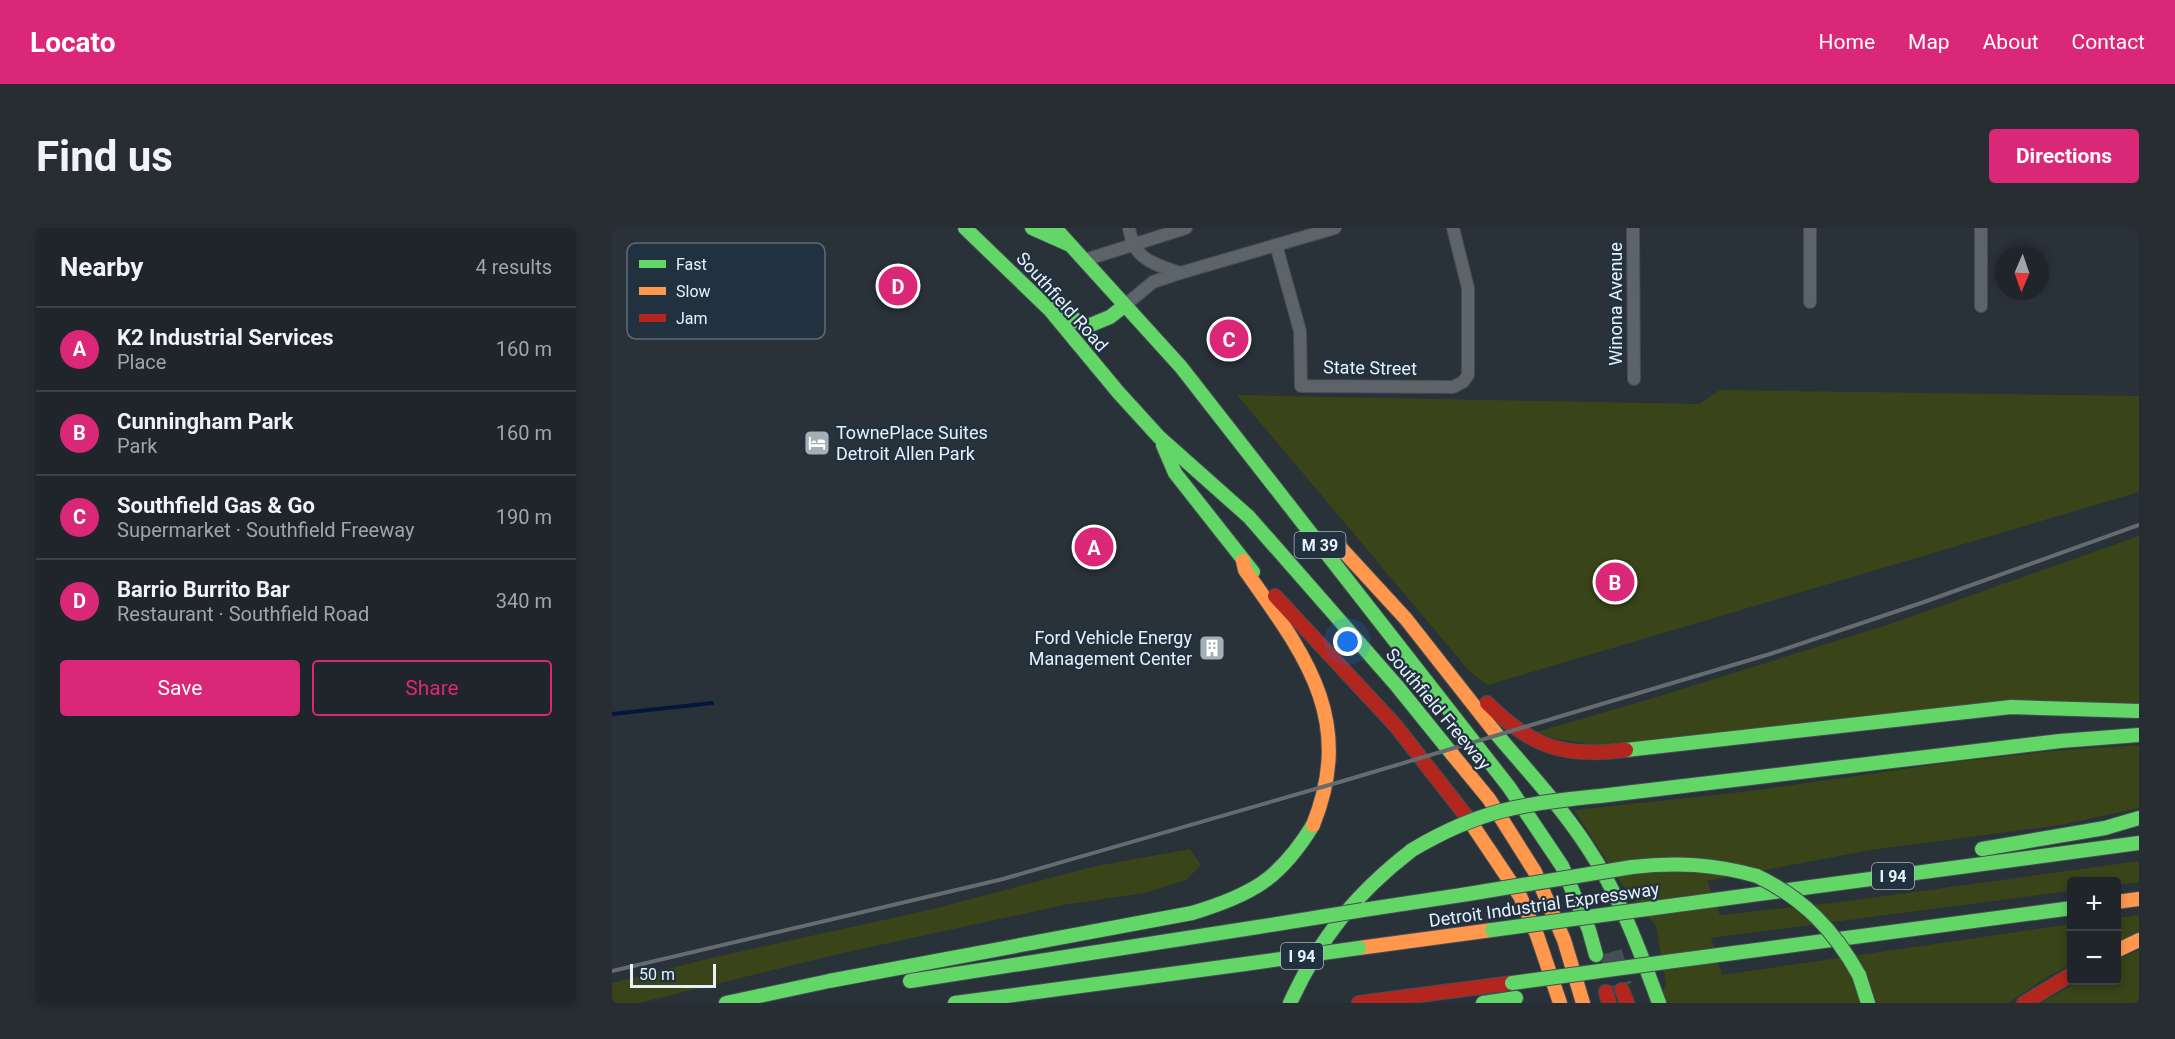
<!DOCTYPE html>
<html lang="en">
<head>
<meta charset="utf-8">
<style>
  :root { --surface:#1f252b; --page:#272d33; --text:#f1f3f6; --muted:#a1a5a9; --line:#3c4247; --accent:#db2777 }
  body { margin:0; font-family:Roboto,sans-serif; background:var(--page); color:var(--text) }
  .controls { position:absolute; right:18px; bottom:18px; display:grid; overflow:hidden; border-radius:6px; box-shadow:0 3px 9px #0003 }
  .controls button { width:54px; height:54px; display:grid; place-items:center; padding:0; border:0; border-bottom:2px solid var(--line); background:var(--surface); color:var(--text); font:30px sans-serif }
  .compass { position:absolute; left:1383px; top:18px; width:54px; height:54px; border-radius:50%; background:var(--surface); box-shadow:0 3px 9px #0003; rotate:182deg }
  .scale { position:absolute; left:18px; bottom:15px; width:86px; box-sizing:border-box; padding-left:6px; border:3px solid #e7f1fa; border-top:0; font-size:16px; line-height:21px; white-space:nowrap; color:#e7f1fa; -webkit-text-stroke:4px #223140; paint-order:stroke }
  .you { position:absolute; left:736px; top:414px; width:21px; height:21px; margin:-15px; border:4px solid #fff; border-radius:50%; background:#1a73e8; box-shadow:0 0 0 9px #1a73e833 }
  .badge { display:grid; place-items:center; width:39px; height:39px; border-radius:50%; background:var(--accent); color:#fff; font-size:20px; font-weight:700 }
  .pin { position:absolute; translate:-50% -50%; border:3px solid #fff; box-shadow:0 2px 6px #0006 }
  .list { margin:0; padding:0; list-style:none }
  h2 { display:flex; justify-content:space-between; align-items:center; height:78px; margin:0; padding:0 24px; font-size:26px }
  h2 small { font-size:20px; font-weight:400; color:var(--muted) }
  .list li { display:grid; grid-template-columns:39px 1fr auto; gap:18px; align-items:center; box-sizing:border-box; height:84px; padding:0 24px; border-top:2px solid var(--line) }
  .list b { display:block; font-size:22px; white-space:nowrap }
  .list p { margin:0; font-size:20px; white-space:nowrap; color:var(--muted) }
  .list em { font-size:20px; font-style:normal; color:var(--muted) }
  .actions { display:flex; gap:12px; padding:18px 24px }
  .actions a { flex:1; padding:14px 0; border:2px solid var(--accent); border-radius:6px; text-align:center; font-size:21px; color:var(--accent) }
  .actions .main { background:var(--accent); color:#fff }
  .map { position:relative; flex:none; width:1527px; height:775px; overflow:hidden; border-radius:6px }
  header { display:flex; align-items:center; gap:36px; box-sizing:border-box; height:84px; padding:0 30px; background:var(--accent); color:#fff }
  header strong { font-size:28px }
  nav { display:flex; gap:33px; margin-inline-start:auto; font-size:21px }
  .intro { display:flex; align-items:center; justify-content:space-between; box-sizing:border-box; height:144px; padding:0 36px }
  h1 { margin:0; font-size:42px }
  .button { padding:15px 27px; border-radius:6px; background:var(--accent); color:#fff; font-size:21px; font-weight:700 }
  main { display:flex; gap:36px; padding:0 36px }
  aside { flex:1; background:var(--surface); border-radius:6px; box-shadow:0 3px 9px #0003 }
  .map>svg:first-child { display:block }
  .green { fill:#394418 }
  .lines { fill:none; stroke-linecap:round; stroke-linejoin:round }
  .stream { stroke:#04163e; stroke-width:4 }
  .highway-tunnel { stroke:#464e56; stroke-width:22; stroke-dasharray:22 11; stroke-linecap:butt }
  .street-casing { stroke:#454d54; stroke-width:14 }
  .fast-casing { stroke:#454d54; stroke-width:16 }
  .slow-casing { stroke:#454d54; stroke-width:16 }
  .jam-casing { stroke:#454d54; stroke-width:16 }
  .street { stroke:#5c6369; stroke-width:12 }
  .fast { stroke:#63d668; stroke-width:14 }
  .slow { stroke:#ff974d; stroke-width:14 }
  .jam { stroke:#b3261e; stroke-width:14 }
  .rail { stroke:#656c71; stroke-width:4 }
  .fast-bridge-casing { stroke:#454d54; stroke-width:16; stroke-linecap:butt }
  .fast-bridge { stroke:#63d668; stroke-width:14 }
  .labels { text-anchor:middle; stroke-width:4.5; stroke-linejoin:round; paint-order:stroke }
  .shield { fill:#223140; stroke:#acb7c2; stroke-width:1.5 }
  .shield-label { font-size:16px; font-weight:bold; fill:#e7f1fa }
  .street-label { font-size:18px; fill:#e7f1fa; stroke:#223140 }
  .poi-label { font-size:18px; fill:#e7f1fa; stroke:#223140; text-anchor:start }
  .key { fill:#223140; stroke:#5d6b78; stroke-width:1.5 }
  .key-label { font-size:16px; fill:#e7f1fa }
</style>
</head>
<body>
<header>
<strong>Locato</strong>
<nav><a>Home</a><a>Map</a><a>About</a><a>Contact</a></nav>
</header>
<div class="intro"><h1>Find us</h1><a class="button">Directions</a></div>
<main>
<aside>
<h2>Nearby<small>4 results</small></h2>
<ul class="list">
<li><span class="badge">A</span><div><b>K2 Industrial Services</b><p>Place</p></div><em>160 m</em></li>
<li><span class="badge">B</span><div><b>Cunningham Park</b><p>Park</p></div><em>160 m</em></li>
<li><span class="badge">C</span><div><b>Southfield Gas &amp; Go</b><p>Supermarket · Southfield Freeway</p></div><em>190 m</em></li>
<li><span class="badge">D</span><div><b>Barrio Burrito Bar</b><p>Restaurant · Southfield Road</p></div><em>340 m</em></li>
</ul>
<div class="actions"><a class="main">Save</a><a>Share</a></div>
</aside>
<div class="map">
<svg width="1527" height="775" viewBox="0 0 1527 775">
  <rect width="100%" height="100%" fill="#293139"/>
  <g class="green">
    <polygon points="1108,162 1527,168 1527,264 876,457 859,445 625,167 1087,176"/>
    <polygon points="1527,308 1527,476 983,517 945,511 924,504 1038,471 1278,396"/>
    <polygon points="1527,517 1527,580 1449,597 1259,622 1095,653 1108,687 1236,673 1527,633 1527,654 1505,657 1504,654 1460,654 1459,663 1099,710 1110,747 1459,696 1459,736 1431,752 1396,775 1054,775 1051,762 1054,756 1044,698 1011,658 962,582 1130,564 1334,535 1441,523"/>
    <polygon points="578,621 589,637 574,652 533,665 457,676 231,725 27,775 0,775 0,755 99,730 321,681 484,638"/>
    <polygon points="1527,687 1527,705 1505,714 1504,690"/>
    <polygon points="1527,722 1527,775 1429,775 1467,753 1504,752 1505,732"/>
  </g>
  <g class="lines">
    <polyline class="stream" points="0,486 100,475"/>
    <polyline class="highway-tunnel" points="999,724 1009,758"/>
    <defs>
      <g id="street">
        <path d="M 517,0 C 522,32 540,35 568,45"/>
        <polyline points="1021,0 1022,151"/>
        <polyline points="664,17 688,103 689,158 841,159 851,154 856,147 856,60 841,0"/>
        <polyline points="473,32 574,0"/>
        <polyline points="1198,74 1198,0"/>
        <polyline points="512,78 541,54 568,45 723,0"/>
        <polyline points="1369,78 1369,0"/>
      </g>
      <g id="fast">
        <polyline points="353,0 438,82 506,164 547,209 637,289 785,458 840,526"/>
        <polyline points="420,0 456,16"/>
        <polyline points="443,0 569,139 897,559 950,638 977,702 984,727"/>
        <polyline points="447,74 464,93 476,98 498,89 512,78"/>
        <polyline points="551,217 563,245 641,344"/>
        <path d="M 882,503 C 913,540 947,576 974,617 C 1007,666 1027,720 1047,775"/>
        <polyline points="1014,522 1399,479 1527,483"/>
        <polyline points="988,568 1448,513 1527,507"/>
        <polyline points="1370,621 1493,600 1527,590"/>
        <path d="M 1020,639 C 1064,634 1102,636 1145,648"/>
        <polyline points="1035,681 1527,615"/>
        <polyline points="751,682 856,666"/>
        <polyline points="1054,734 1460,680"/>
        <polyline points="1247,747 1256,775"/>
        <polyline points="298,753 646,699"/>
        <path d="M 114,775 L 217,753 L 580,685 C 640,667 668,651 701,597"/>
        <polyline points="343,775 633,736"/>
        <path d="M 678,775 C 708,710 743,666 800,622"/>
        <polyline points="871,775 904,770"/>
      </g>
      <g id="slow">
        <polyline points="726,317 794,391 882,503"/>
        <path d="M 631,333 L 633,342 C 692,426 744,490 701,597"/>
        <polyline points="840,526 877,571 923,644 952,712 971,775"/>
        <polyline points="855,589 908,668 925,707 948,775"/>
        <polyline points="1504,674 1527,671"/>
        <polyline points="747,720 880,702"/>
        <polyline points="1504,723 1527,712"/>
      </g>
      <g id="jam">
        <polyline points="663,368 783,497 855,589"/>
        <path d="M 875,475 C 919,519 952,530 1014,522"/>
        <polyline points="1010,762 1015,775"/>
        <polyline points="994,764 997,775"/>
        <polyline points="747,775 900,755"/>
        <polyline points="1412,775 1460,746"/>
      </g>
    </defs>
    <use href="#street" class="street-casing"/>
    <use href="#fast" class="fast-casing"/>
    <use href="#slow" class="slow-casing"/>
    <use href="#jam" class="jam-casing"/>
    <use href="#street" class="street"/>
    <use href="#fast" class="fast"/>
    <use href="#slow" class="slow"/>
    <use href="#jam" class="jam"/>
    <polyline class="rail" points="0,743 391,651 731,553 1158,426 1312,374 1527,297"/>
    <defs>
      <g id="fast-bridge">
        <path d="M 800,622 C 867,582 912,575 988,568"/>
        <path d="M 1145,648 C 1191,670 1222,702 1247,747"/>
        <polyline points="856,666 1020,639"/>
        <polyline points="646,699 751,682"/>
        <polyline points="880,702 1035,681"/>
        <polyline points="633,736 747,720"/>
        <polyline points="900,755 1054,734"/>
      </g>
    </defs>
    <use href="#fast-bridge" class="fast-bridge-casing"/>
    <use href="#fast-bridge" class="fast-bridge"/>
  </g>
  <defs>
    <symbol id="hotel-square" viewBox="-11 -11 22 22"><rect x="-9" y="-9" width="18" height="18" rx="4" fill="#a4aeb6" stroke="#223140"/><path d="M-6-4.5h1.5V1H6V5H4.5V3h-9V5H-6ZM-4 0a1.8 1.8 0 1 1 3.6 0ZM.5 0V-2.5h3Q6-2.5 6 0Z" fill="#fff"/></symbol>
    <symbol id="building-square" viewBox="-11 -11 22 22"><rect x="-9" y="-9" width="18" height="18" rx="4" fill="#a4aeb6" stroke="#223140"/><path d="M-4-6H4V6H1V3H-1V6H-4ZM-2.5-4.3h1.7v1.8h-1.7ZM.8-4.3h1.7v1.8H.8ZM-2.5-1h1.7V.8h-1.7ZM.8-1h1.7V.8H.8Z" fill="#fff"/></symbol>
  </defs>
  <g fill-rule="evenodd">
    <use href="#hotel-square" x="190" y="200" width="30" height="30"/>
    <use href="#building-square" x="585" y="405" width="30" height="30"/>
  </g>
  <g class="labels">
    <g class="shield">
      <rect x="682.5" y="304" width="51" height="26" rx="4.5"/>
      <rect x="1260" y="635" width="42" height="26" rx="4.5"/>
      <rect x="669" y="715" width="42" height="26" rx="4.5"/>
    </g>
    <g class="shield-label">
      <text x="708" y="323">M 39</text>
      <text x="1281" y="654">I 94</text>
      <text x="690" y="734">I 94</text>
    </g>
    <g class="street-label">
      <text transform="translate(450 74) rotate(48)" y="6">Southfield Road</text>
      <text transform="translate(1004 76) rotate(-90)" y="6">Winona Avenue</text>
      <text transform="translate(758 140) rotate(1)" y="6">State Street</text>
      <text transform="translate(826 481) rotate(50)" y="6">Southfield Freeway</text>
      <text transform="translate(932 677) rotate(-8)" y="6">Detroit Industrial Expressway</text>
    </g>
    <g class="poi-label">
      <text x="224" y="211">TownePlace Suites<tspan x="224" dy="21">Detroit Allen Park</tspan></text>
      <text x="580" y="416" text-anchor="end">Ford Vehicle Energy<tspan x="580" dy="21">Management Center</tspan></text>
    </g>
  </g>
  <rect x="15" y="15" width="198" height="96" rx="9" class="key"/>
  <rect x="27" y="32" width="27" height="8" fill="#63d668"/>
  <rect x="27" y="59" width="27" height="8" fill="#ff974d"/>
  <rect x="27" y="86" width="27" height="8" fill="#b3261e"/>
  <g class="key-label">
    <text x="64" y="42">Fast</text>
    <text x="64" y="69">Slow</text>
    <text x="64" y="96">Jam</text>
  </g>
</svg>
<div class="controls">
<button>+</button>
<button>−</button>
</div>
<svg class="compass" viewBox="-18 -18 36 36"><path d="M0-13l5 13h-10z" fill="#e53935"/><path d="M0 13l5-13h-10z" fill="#a1a5a9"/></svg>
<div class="scale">50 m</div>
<div class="you"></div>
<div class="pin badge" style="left:482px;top:319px">A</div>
<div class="pin badge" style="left:1003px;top:354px">B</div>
<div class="pin badge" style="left:617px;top:111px">C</div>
<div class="pin badge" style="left:286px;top:58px">D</div>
</div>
</main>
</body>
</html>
